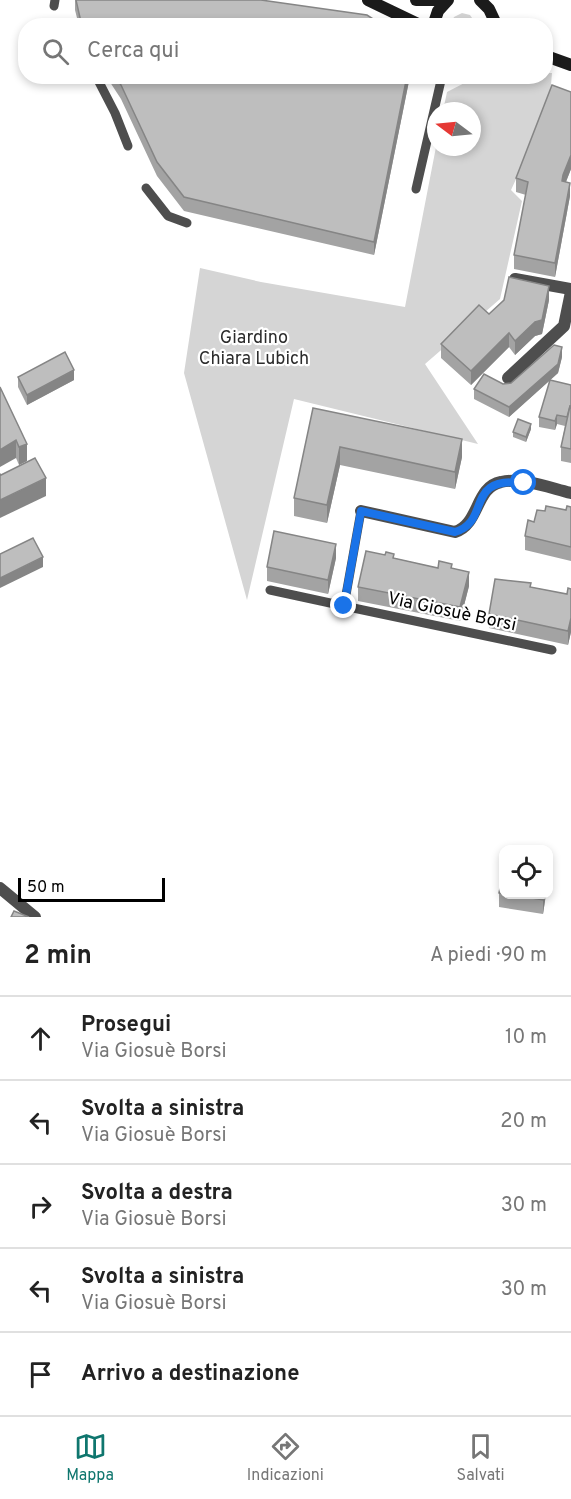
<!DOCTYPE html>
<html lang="it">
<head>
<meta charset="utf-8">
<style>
  :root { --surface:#fff; --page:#f6f6f6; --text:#222; --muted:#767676; --line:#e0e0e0; --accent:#0f766e }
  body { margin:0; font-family:Overpass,sans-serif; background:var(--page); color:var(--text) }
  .controls { position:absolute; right:18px; bottom:18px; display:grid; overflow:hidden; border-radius:12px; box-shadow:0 3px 9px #0003 }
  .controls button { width:54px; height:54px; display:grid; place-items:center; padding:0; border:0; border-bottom:2px solid var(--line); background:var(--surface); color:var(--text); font:30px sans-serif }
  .compass { position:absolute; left:427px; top:102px; width:54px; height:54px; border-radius:50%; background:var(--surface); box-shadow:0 3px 9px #0003; rotate:286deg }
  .scale { position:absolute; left:18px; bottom:15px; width:147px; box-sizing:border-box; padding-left:6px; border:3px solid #000; border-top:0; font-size:16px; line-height:21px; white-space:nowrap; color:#000; -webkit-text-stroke:4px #fff; paint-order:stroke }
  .stop { position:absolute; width:18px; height:18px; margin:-14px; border:4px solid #1a73e8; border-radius:50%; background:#fff }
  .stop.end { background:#1a73e8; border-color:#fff; box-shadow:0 2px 6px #0008 }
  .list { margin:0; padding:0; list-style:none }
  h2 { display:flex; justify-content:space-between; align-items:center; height:78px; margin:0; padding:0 24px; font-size:26px }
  h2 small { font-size:20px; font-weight:400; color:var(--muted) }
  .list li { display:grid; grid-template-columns:39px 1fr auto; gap:18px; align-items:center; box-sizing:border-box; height:84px; padding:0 24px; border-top:2px solid var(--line) }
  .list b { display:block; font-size:22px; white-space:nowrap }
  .list p { margin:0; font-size:20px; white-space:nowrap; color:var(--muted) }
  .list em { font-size:20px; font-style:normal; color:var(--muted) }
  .icon { flex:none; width:33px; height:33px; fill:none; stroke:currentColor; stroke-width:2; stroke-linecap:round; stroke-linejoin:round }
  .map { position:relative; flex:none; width:571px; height:917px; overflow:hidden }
  .search { position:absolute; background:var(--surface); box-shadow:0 3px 9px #0003; left:18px; right:18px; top:18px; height:66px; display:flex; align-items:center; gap:15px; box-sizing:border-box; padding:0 21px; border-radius:24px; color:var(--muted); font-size:22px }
  .sheet { height:498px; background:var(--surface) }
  nav { display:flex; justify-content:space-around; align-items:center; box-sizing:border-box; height:84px; border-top:2px solid var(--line); background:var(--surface); font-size:16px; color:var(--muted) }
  nav a { display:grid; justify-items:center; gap:3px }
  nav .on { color:var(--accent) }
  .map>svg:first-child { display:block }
  .green { fill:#d5d5d5 }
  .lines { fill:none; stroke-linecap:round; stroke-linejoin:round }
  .lane { stroke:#4e4e4e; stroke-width:9 }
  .street { stroke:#4e4e4e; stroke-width:12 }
  .secondary { stroke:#1b1b1b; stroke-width:12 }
  .wall { fill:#a3a3a3 }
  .shaded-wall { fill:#858585 }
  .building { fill:#bebebe; stroke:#858585; stroke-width:1.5 }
  .route { stroke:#1a73e8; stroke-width:8 }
  .labels { text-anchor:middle; stroke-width:4.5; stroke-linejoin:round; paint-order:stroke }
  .park-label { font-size:18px; fill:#2c2c2c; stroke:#fff }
  .street-label { font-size:18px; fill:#000; stroke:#fff }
</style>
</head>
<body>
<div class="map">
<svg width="571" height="917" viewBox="0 0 571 917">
  <rect width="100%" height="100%" fill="#fff"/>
  <g class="green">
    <polygon points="462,13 470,15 477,25 450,25 454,17"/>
    <polygon points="546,73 552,73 549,108 511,190 522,201 500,299 425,364 478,444 294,399 247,600 184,373 200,268 261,282 405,307 436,147 472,147 472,111 443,111 447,92 476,77 546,76"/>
  </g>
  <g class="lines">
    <g class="lane">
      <polyline points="54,6 55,0"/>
      <polyline points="99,82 115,113 128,146"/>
      <polyline points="146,188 168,216 187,223"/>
      <polyline points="416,189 442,76"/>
      <polyline points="270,590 344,606 361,511"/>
      <polyline points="344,606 552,650"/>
    </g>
    <g class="street">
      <polyline points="515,279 571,289"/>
      <polyline points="508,378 564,326 571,292"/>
      <path d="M 361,511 L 455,532 C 480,524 475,487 501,482 C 522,477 550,488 571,493"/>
      <polyline points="0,888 35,917"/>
    </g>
    <g class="secondary">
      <polyline points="368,0 422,26"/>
      <polyline points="416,0 447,0"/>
      <polyline points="480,0 489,9 497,26"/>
      <polyline points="433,26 438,11 448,0"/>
      <polyline points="546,56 571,65"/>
    </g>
  </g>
  <g class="wall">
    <polygon points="75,0 261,0 384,26 79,26 75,10"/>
    <polygon points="106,76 410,76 374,255 184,211 157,176 121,99"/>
    <polygon points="571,92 571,169 566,182 570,196 555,277 514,269 514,255 526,195 516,192 516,178"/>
    <polygon points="549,300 542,334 535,336 515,355 509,347 471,385 441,358 441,344 489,314"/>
    <polygon points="562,357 558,373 509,417 474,399 474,389 511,383"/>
    <polygon points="18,377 74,380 27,405 18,387"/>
    <polygon points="571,385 571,463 561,461 561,447 565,426 557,424 555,430 539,427 539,417"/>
    <polygon points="0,387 27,461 19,465 16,458"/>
    <polygon points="313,408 462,457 455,489 340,465 327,523 294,516 294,498"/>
    <polygon points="531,429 526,442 513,437 513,432"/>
    <polygon points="571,507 571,561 525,550 525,536 545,511 566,510"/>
    <polygon points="385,555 394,558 438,568 452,568 469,586 460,621 358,601 358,587"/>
    <polygon points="336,558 328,594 267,581 267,567"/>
    <polygon points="531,587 567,594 571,589 571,632 568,645 489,628 489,614"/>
    <polygon points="504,869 504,894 546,894 543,914 499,907 499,893"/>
  </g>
  <g class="shaded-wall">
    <polygon points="407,76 410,76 374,255 374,242"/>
    <polygon points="571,155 571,169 563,189 562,181 563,175"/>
    <polygon points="570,183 570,196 555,277 555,263"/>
    <polygon points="549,286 549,300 542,334 535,336 515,355 515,341"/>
    <polygon points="509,333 509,347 471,385 471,371"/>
    <polygon points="562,347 562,357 558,373 509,417 509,407"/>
    <polygon points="74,370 74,380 27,405 27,395"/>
    <polygon points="557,415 557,424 555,430 555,421"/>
    <polygon points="531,424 531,429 526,442 526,437"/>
    <polygon points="462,439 462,457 455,489 455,472"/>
    <polygon points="16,440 16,458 0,467 0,450"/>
    <polygon points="27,444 27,461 19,465 19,447"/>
    <polygon points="340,447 340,465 327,523 327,505"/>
    <polygon points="46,478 46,496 0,518 0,500"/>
    <polygon points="336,544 336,558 328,594 328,580"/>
    <polygon points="43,557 43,567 0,588 0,578"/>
    <polygon points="469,572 469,586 460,621 460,607"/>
    <polygon points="571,618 571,632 568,645 568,631"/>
    <polygon points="550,856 550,870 549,879 549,866"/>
    <polygon points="544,894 546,894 543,914 543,900"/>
  </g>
  <g class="building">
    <polygon points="76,0 261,0 367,15 384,26 83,26 81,22"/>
    <polygon points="115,76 407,76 374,242 184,197 157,162 121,85"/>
    <polygon points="552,85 571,92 571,155 563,175 562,181 570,183 555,263 514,255 528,182 516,178"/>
    <polygon points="509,277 549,286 542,320 535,322 515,341 509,333 471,371 441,344 479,305 489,314 504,300"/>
    <polygon points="554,345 562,347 558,364 509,407 474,389 484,374 503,384 511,383"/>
    <polygon points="65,352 74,370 27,395 18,377"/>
    <polygon points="550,380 571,385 571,406 570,406 567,417 557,415 555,421 539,417"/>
    <polygon points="0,387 27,444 19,447 16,440 0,450"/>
    <polygon points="570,406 571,406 571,449 561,447"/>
    <polygon points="313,408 462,439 455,472 340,447 327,505 294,498"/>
    <polygon points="518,419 531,424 526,437 513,432"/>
    <polygon points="35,458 46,478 0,500 0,474 1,475"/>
    <polygon points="546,506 566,510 567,506 571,507 571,547 525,536 528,520 534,522 537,510 545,511"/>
    <polygon points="274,531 336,544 328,580 267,567"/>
    <polygon points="33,538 43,557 0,578 0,554"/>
    <polygon points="366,551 385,555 386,552 394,554 393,558 438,568 439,561 452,564 451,568 469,572 460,607 358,587"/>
    <polygon points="495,579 531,583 530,587 567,594 568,588 571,589 571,618 568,631 489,614"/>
    <polygon points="504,869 504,894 499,893"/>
    <polygon points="508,894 544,894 543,900"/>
    <polygon points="14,911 29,917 11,917"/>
  </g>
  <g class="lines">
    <path class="route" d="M 344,606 L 361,511 L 455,532 C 492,521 463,476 524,483"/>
  </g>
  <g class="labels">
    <g class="park-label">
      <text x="254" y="343">Giardino<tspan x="254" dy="21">Chiara Lubich</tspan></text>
    </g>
    <g class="street-label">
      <text transform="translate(452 611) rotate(12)" y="6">Via Giosuè Borsi</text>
    </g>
  </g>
</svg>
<div class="controls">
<button><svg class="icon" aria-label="locate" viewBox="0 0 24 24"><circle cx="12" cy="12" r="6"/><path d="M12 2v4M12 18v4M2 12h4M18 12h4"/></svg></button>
</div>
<svg class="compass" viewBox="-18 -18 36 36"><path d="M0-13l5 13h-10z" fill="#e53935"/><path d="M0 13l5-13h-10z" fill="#767676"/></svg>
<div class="scale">50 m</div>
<div class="stop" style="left:524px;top:483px"></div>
<div class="stop end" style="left:344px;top:606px"></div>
<div class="search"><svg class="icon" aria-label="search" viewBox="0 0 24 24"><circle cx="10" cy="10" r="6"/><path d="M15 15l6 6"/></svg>Cerca qui</div>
</div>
<section class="sheet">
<h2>2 min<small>A piedi · 90 m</small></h2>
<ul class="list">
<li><svg class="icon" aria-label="ahead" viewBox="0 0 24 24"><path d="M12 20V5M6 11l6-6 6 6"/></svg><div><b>Prosegui</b><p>Via Giosuè Borsi</p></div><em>10 m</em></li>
<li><svg class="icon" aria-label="left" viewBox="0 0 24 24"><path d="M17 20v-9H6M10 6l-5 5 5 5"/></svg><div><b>Svolta a sinistra</b><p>Via Giosuè Borsi</p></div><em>20 m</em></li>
<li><svg class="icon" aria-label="right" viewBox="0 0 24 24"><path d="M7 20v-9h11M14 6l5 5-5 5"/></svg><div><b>Svolta a destra</b><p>Via Giosuè Borsi</p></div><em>30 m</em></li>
<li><svg class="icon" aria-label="left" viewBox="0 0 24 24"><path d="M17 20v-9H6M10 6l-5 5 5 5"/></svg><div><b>Svolta a sinistra</b><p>Via Giosuè Borsi</p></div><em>30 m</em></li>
<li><svg class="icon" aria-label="arrive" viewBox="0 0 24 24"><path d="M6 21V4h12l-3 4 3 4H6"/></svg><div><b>Arrivo a destinazione</b></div></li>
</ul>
</section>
<nav>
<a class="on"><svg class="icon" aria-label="map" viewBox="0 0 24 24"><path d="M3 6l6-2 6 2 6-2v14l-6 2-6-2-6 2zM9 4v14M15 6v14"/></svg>Mappa</a>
<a><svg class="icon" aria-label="directions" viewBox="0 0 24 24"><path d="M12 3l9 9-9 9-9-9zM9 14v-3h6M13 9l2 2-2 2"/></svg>Indicazioni</a>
<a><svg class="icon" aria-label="saved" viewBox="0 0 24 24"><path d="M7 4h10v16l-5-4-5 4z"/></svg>Salvati</a>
</nav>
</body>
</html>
